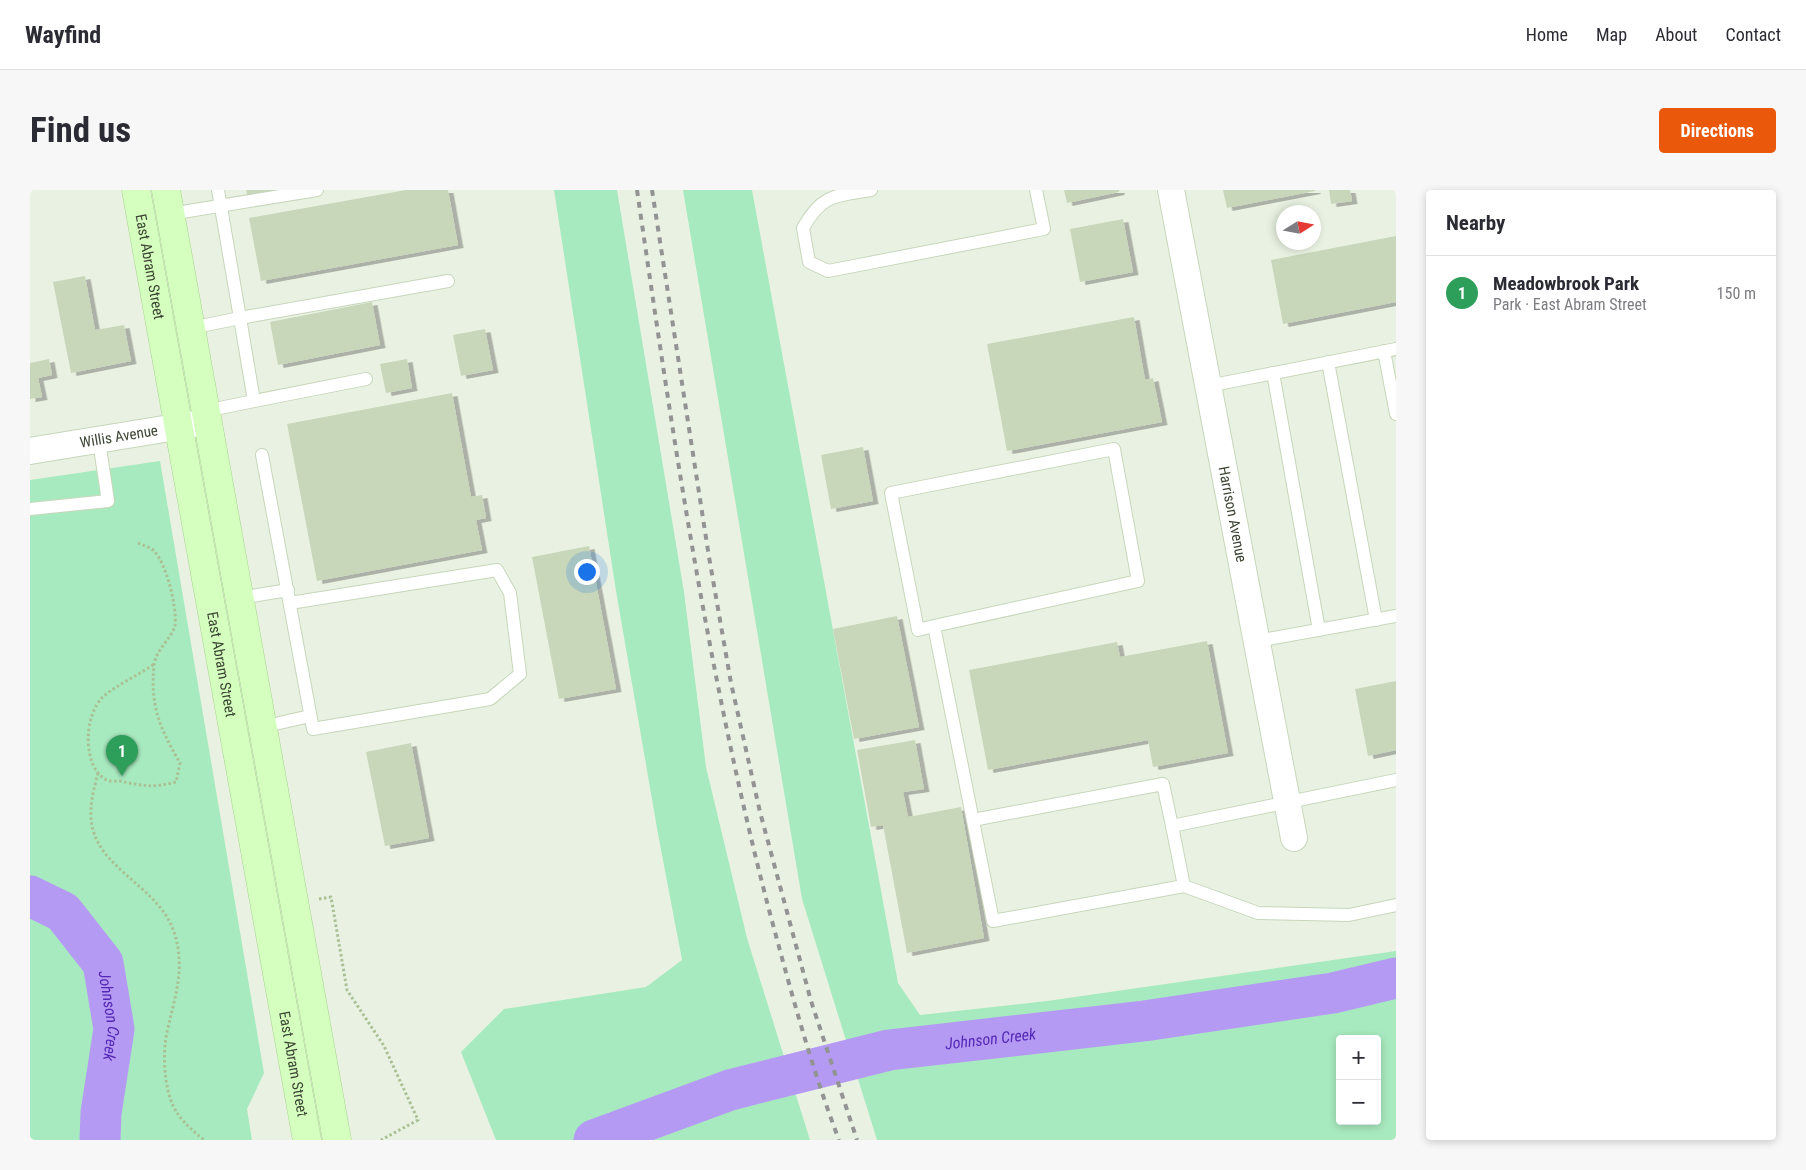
<!DOCTYPE html>
<html lang="en">
<head>
<meta charset="utf-8">
<style>
  :root { --surface:#fff; --page:#f7f7f7; --text:#2b2b33; --muted:#7c7c81; --line:#e1e1e2; --accent:#ea580c }
  body { margin:0; font-family:"Roboto Condensed",sans-serif; background:var(--page); color:var(--text) }
  .controls { position:absolute; right:15px; bottom:15px; display:grid; overflow:hidden; border-radius:5px; box-shadow:0 2px 8px #0003 }
  .controls button { width:45px; height:45px; display:grid; place-items:center; padding:0; border:0; border-bottom:1px solid var(--line); background:var(--surface); color:var(--text); font:25px sans-serif }
  .compass { position:absolute; left:1246px; top:15px; width:45px; height:45px; border-radius:50%; background:var(--surface); box-shadow:0 2px 8px #0003; rotate:79deg }
  .you { position:absolute; left:556px; top:381px; width:18px; height:18px; margin:-12px; border:4px solid #fff; border-radius:50%; background:#1a73e8; box-shadow:0 0 0 8px #1a73e833 }
  .badge { display:grid; place-items:center; width:32px; height:32px; border-radius:50%; background:var(--accent); color:#fff; font-size:16px; font-weight:700 }
  .pin { position:absolute; translate:-50% -41px; filter:drop-shadow(0 1px 2px #0008) }
  .pin::after { content:''; position:absolute; top:26px; width:18px; height:15px; background:inherit; clip-path:polygon(0 0,100% 0,50% 100%) }
  .list { margin:0; padding:0; list-style:none }
  h2 { display:flex; justify-content:space-between; align-items:center; height:65px; margin:0; padding:0 20px; font-size:21px }
  h2 small { font-size:16px; font-weight:400; color:var(--muted) }
  .list li { display:grid; grid-template-columns:32px 1fr auto; gap:15px; align-items:center; box-sizing:border-box; height:75px; padding:0 20px; border-top:1px solid var(--line) }
  .list b { display:block; font-size:19px; white-space:nowrap }
  .list p { margin:0; font-size:16px; white-space:nowrap; color:var(--muted) }
  .list em { font-size:16px; font-style:normal; color:var(--muted) }
  .map { position:relative; flex:none; width:1366px; height:950px; overflow:hidden; border-radius:5px }
  header { display:flex; align-items:center; gap:30px; box-sizing:border-box; height:70px; padding:0 25px; background:var(--surface); border-bottom:1px solid var(--line) }
  header strong { font-size:24px }
  nav { display:flex; gap:28px; margin-inline-start:auto; font-size:18px }
  .intro { display:flex; align-items:center; justify-content:space-between; box-sizing:border-box; height:120px; padding:0 30px }
  h1 { margin:0; font-size:35px }
  .button { padding:12px 22px; border-radius:5px; background:var(--accent); color:#fff; font-size:18px; font-weight:700 }
  main { display:flex; gap:30px; padding:0 30px }
  aside { flex:1; background:var(--surface); border-radius:5px; box-shadow:0 2px 8px #0003 }
  .map>svg:first-child { display:block }
  .green { fill:#a8eabf; fill-rule:evenodd }
  .lines { fill:none; stroke-linecap:round; stroke-linejoin:round }
  .river { stroke:#b59af4; stroke-width:41 }
  .building { fill:#c8d7ba; filter:url(#shadow) }
  .service-casing { stroke:#c7d6bb; stroke-width:14 }
  .minor-casing { stroke:#c7d6bb; stroke-width:28 }
  .secondary-casing { stroke:#a6d28d; stroke-width:29 }
  .path { stroke:#a9c095; stroke-width:3; stroke-dasharray:2.5 2.5; stroke-linecap:butt }
  .service { stroke:#fff; stroke-width:12 }
  .minor { stroke:#fff; stroke-width:26 }
  .secondary { stroke:#d5ffbf; stroke-width:28 }
  .rail { stroke:#939393; stroke-width:4; stroke-dasharray:6 6; stroke-linecap:butt }
  .labels { text-anchor:middle; stroke-width:4; stroke-linejoin:round; paint-order:stroke }
  .street-label { font-size:15px; fill:#3b4432; stroke:#fff }
  .water-label { font-size:16px; font-style:italic; fill:#5427b5; stroke:#fff }
</style>
</head>
<body>
<header>
<strong>Wayfind</strong>
<nav><a>Home</a><a>Map</a><a>About</a><a>Contact</a></nav>
</header>
<div class="intro"><h1>Find us</h1><a class="button">Directions</a></div>
<main>
<div class="map">
<svg width="1366" height="950" viewBox="0 0 1366 950">
  <defs>
    <filter id="shadow"><feDropShadow dx="5.5" dy="3" stdDeviation="0" flood-color="#0004"/></filter>
  </defs>
  <rect width="100%" height="100%" fill="#e9f2e2"/>
  <g class="green">
    <polygon points="524,0 587,0 654,402 676,577 717,748 780,950 466,950 431,862 474,819 616,797 652,770 628,644 586,401"/>
    <path d="M 653,0 L 722,0 L 868,793 L 890,825 L 1017,811 L 1366,761 L 1366,950 L 847,950 L 772,709 ZM 1310,849 L 1347,849 L 1347,931 L 1310,931 Z"/>
    <polygon points="130,271 234,883 217,919 222,950 0,950 0,290"/>
  </g>
  <g class="lines">
    <g class="river">
      <path id="s1" d="M 0,706 L 33,722 L 73,773 L 84,839 L 71,923 L 70,950"/>
      <path id="s2" d="M 564,950 L 700,900 L 859,860 L 1114,831 L 1303,803 L 1366,788"/>
    </g>
  </g>
  <g class="building">
    <polygon points="216,0 252,0 218,7"/>
    <polygon points="376,0 418,0 428,55 231,91 219,28"/>
    <polygon points="1034,0 1089,0 1089,2 1037,13"/>
    <polygon points="1193,0 1285,0 1285,1 1197,18"/>
    <polygon points="1299,0 1320,0 1322,11 1301,14"/>
    <polygon points="1093,29 1103,82 1050,92 1040,39"/>
    <polygon points="1366,46 1366,112 1253,134 1241,70"/>
    <polygon points="55,86 65,140 94,135 101,171 41,183 23,92"/>
    <polygon points="342,112 350,155 248,175 240,132"/>
    <polygon points="1104,127 1115,190 1123,188 1132,232 977,261 957,154"/>
    <polygon points="455,139 463,180 431,186 423,145"/>
    <polygon points="19,169 22,185 8,188 12,207 0,209 0,173"/>
    <polygon points="377,169 382,198 356,203 350,174"/>
    <polygon points="422,203 441,307 452,305 456,328 446,330 452,360 287,391 257,234"/>
    <polygon points="833,257 843,311 801,319 791,265"/>
    <polygon points="559,356 586,499 529,509 502,367"/>
    <polygon points="867,426 889,537 824,549 803,439"/>
    <polygon points="1177,451 1198,563 1123,577 1118,550 958,580 939,480 1087,452 1090,467"/>
    <polygon points="1366,491 1366,560 1338,566 1325,499"/>
    <polygon points="885,550 894,599 873,602 878,627 931,617 954,748 877,763 853,635 841,637 827,560"/>
    <polygon points="381,553 399,648 355,656 336,562"/>
  </g>
  <g class="lines">
    <defs>
      <g id="service">
        <polyline points="188,0 210,128 418,91"/>
        <path d="M 841,0 C 805,6 792,4 773,38 L 779,72 L 798,81 L 1014,39 L 1006,0"/>
        <polyline points="140,24 287,0"/>
        <polyline points="161,138 210,128 224,211 336,189"/>
        <polyline points="1354,161 1366,224"/>
        <polyline points="1298,172 1346,430"/>
        <polyline points="1243,183 1289,440"/>
        <polyline points="1178,196 1366,159"/>
        <polyline points="175,221 224,211"/>
        <polyline points="232,265 283,539 460,509 490,484 480,403 467,380 260,413"/>
        <polyline points="0,319 78,311 69,251"/>
        <polyline points="209,408 258,400"/>
        <polyline points="904,436 888,440 861,303 1084,259 1108,391 904,436 963,731 1154,696 1142,636 1366,590"/>
        <polyline points="1227,451 1366,426"/>
        <polyline points="232,537 280,526"/>
        <polyline points="943,630 1133,594 1142,636"/>
        <polyline points="1154,696 1228,723 1319,725 1366,715"/>
      </g>
      <g id="minor">
        <path id="s3" d="M 1141,0 L 1264,648"/>
        <path id="s4" d="M 0,261 L 177,232"/>
      </g>
      <g id="secondary">
        <path id="s5" d="M 106,0 L 277,950"/>
        <polyline points="136,0 307,950"/>
      </g>
    </defs>
    <use href="#service" class="service-casing"/>
    <use href="#minor" class="minor-casing"/>
    <use href="#secondary" class="secondary-casing"/>
    <g class="path">
      <path d="M 108,353 C 113,355 122,358 125,362 C 137,376 147,417 145,435 C 143,447 126,459 124,475 C 120,517 130,538 150,573 L 146,592 C 122,598 113,596 90,591 C 85,591 79,592 75,589 C 52,575 54,524 73,507 C 86,495 109,485 124,474"/>
      <path d="M 68,583 C 65,595 61,608 61,621 C 58,677 128,693 144,742 C 156,778 145,806 137,842 C 132,865 134,903 147,923 C 154,933 165,943 174,950"/>
      <polyline points="289,709 301,707 317,800 354,856 388,930 351,950"/>
    </g>
    <use href="#service" class="service"/>
    <use href="#minor" class="minor"/>
    <use href="#secondary" class="secondary"/>
    <g class="rail">
      <path d="M 607,0 C 642,240 677,481 738,716 C 759,794 780,874 809,950"/>
      <polyline points="622,0 679,367 701,493 730,622 781,811 827,950"/>
    </g>
  </g>
  <g class="labels">
    <g class="street-label">
      <text dy="5" stroke="none"><textPath href="#s5" startOffset="78">East Abram Street</textPath></text>
      <text dy="5" stroke="none"><textPath href="#s4" startOffset="90">Willis Avenue</textPath></text>
      <text dy="5" stroke="none"><textPath href="#s3" startOffset="330">Harrison Avenue</textPath></text>
      <text dy="5" stroke="none"><textPath href="#s5" startOffset="482">East Abram Street</textPath></text>
      <text dy="5" stroke="none"><textPath href="#s5" startOffset="888">East Abram Street</textPath></text>
    </g>
    <g class="water-label">
      <text dy="6" stroke="none"><textPath href="#s1" startOffset="155">Johnson Creek</textPath></text>
      <text dy="6" stroke="none"><textPath href="#s2" startOffset="411">Johnson Creek</textPath></text>
    </g>
  </g>
</svg>
<div class="controls">
<button>+</button>
<button>−</button>
</div>
<svg class="compass" viewBox="-18 -18 36 36"><path d="M0-13l5 13h-10z" fill="#e53935"/><path d="M0 13l5-13h-10z" fill="#7c7c81"/></svg>
<div class="you"></div>
<div class="pin badge" style="left:92px;top:586px;background:#2e9e5b">1</div>
</div>
<aside>
<h2>Nearby<small></small></h2>
<ul class="list">
<li><span class="badge" style="background:#2e9e5b">1</span><div><b>Meadowbrook Park</b><p>Park · East Abram Street</p></div><em>150 m</em></li>
</ul>
</aside>
</main>
</body>
</html>
